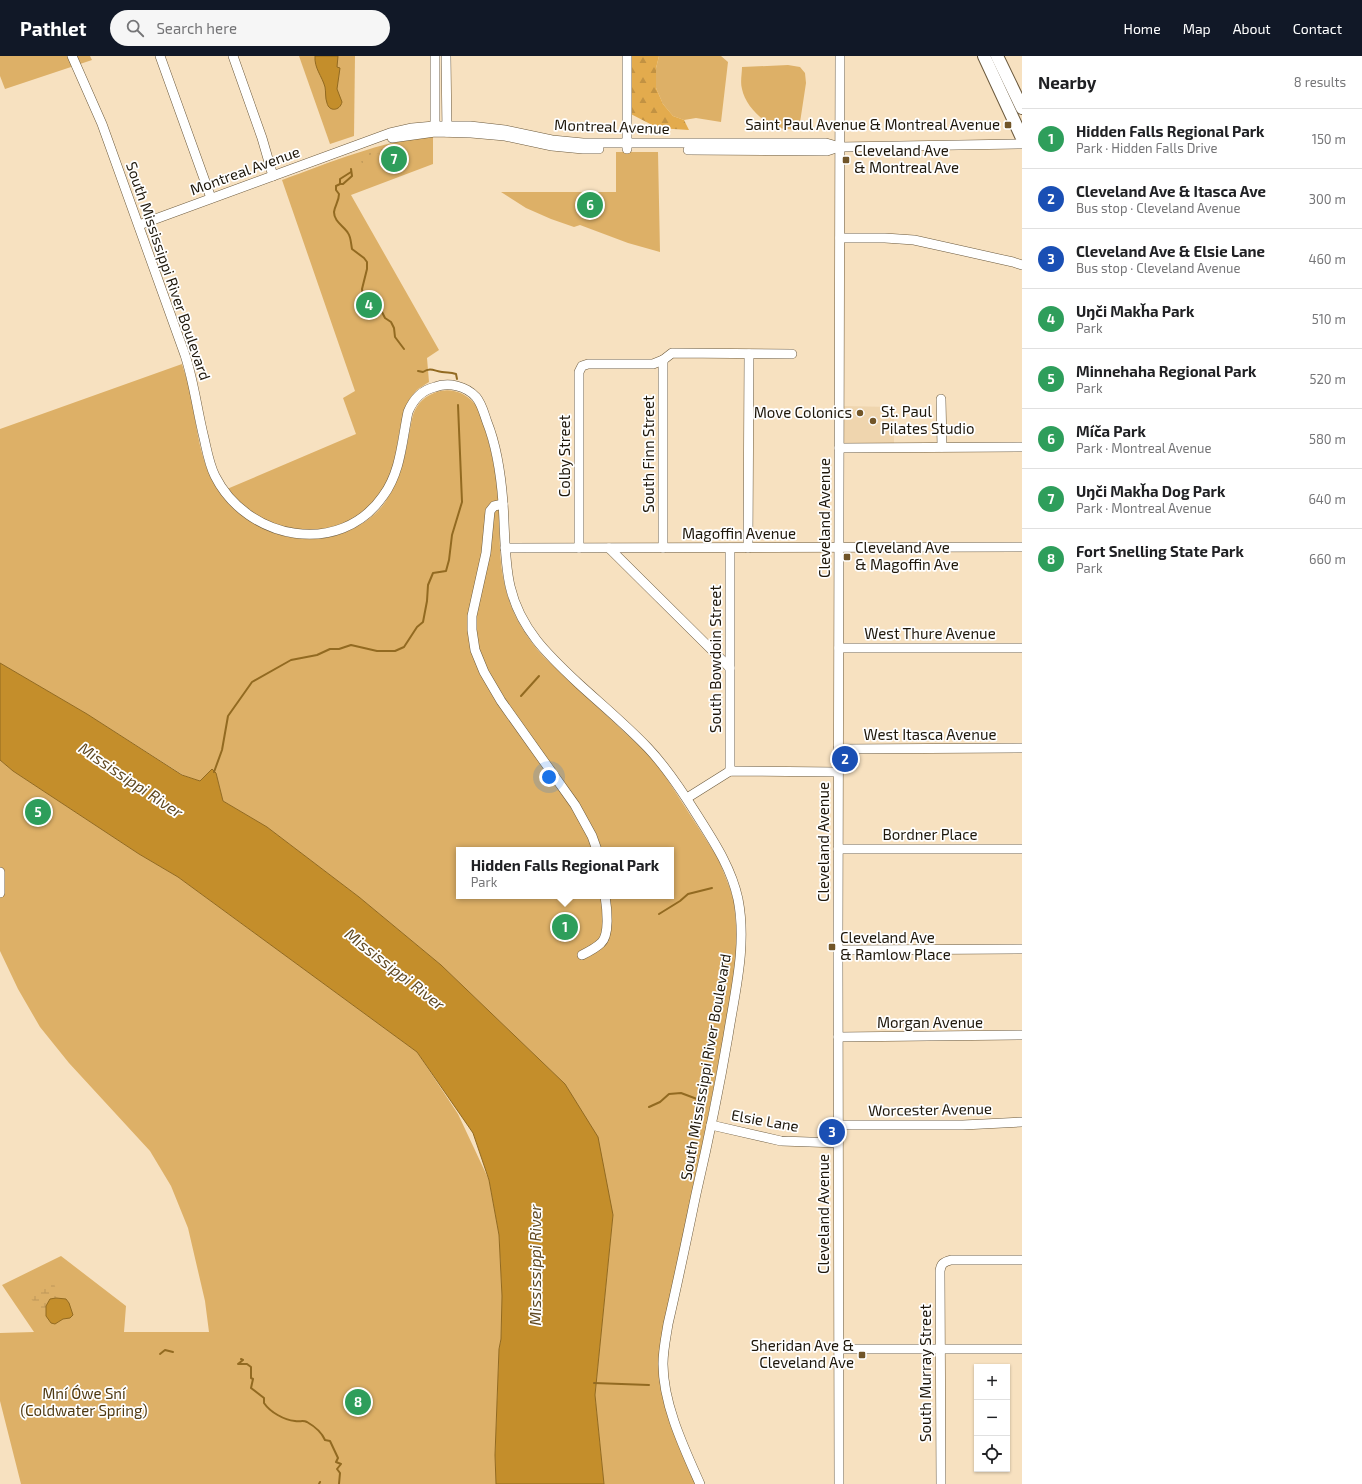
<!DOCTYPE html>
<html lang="en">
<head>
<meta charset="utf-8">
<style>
  :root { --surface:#fff; --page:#f6f6f6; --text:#202124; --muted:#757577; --line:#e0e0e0; --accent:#111827 }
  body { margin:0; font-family:"Exo 2",sans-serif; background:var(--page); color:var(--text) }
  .controls { position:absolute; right:12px; bottom:12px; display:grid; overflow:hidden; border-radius:0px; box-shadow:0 1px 3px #0004 }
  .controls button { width:36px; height:36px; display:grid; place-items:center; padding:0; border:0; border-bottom:1px solid var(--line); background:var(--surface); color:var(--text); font:20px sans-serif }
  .you { position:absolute; left:549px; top:721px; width:14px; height:14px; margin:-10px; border:3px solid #fff; border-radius:50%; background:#1a73e8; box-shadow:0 0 0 6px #1a73e833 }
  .badge { display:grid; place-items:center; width:26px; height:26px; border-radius:50%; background:var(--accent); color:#fff; font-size:13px; font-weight:700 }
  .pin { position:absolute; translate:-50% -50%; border:2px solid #fff; box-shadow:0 1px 4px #0006 }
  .popup { position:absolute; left:456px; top:791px; width:218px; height:52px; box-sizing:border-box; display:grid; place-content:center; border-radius:0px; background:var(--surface); filter:drop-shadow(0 1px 3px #0005); font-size:13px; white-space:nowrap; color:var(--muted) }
  .popup b { font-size:15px; color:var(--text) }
  .popup::after { content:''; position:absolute; left:50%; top:100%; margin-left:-8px; border:8px solid transparent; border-top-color:var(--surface) }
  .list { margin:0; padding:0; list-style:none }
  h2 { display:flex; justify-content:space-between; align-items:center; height:52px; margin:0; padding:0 16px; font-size:17px }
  h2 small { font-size:13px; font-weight:400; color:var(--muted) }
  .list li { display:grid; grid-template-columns:26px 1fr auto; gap:12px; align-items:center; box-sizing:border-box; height:60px; padding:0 16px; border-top:1px solid var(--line) }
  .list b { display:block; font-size:15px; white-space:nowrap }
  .list p { margin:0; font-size:13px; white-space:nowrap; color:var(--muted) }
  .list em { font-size:13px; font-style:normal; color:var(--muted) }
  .icon { flex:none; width:22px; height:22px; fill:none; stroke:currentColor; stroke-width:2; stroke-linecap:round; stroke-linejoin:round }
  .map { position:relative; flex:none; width:1022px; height:1428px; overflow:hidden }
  header { display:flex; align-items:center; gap:24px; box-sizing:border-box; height:56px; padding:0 20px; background:var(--accent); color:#fff }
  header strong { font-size:19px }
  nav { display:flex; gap:22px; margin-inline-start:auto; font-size:14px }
  .search { width:280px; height:36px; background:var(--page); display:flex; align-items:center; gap:10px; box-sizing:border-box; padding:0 14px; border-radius:22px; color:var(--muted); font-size:15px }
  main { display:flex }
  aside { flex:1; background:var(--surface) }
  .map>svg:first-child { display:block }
  .built { fill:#efd5ae }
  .green { fill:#ddb067; fill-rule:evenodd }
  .forest { fill:url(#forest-firs) }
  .wetland { fill:url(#wetland-marsh) }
  .garden { fill:url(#garden-dots) }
  .water { fill:#c48e2b; stroke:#926a21 }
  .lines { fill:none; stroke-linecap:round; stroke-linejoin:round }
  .stream { stroke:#926a21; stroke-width:2 }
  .minor-casing { stroke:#6b593c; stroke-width:10 }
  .major-casing { stroke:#6b593c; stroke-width:14 }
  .minor { stroke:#fff; stroke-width:9 }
  .major { stroke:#fff; stroke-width:12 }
  .poi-dot { fill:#715528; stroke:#fff; stroke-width:1.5 }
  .labels { text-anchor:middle; stroke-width:3.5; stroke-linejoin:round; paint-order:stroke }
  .poi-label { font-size:15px; fill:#1e170b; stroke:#fff; text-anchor:start }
  .street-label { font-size:15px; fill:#1e170b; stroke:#fff }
  .park-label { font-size:15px; fill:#4e3810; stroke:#fff }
  .water-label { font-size:16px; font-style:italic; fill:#604922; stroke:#fff }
</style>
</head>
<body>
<header>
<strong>Pathlet</strong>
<div class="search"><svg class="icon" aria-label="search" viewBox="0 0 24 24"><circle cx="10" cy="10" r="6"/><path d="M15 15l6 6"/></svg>Search here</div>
<nav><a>Home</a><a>Map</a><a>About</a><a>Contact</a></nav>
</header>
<main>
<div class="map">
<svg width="1022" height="1428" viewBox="0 0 1022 1428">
  <defs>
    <pattern id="forest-firs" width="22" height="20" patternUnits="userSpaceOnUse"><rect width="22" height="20" fill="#e3ab4d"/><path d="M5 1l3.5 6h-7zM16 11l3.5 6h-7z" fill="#c29242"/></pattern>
    <pattern id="wetland-marsh" width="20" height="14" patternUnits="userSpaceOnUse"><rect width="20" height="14" fill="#ddb067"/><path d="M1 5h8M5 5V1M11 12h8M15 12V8" fill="none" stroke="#bd9758"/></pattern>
    <pattern id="garden-dots" width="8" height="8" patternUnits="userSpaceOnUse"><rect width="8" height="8" fill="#ddb067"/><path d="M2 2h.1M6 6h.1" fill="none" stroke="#bd9758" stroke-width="1.8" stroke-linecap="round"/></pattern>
  </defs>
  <rect width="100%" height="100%" fill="#f7e1c0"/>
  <polygon class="built" points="839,350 894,351 894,393 839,393"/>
  <g class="green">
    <polygon points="0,0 90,0 92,4 5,33 0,20"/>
    <polygon points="299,0 355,0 354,80 330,88"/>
    <polygon points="659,0 721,0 728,6 721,66 696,62 684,64 673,60 663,48 656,32 656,12"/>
    <path d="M 788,9 L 800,11 L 805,17 L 806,27 L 799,73 C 792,73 784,74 777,71 C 762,66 745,49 742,33 C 740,26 742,18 742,11 Z"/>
    <path d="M 433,80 L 433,108 L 351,139 L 439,294 L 427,302 L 429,326 C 425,329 420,331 416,335 C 399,352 399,389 393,412 C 390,423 384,432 377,441 C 373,446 370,451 365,455 C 350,467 329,474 309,474 C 272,473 251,459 227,433 L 356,378 L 343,342 L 355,335 L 282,124 C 331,106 381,85 433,80 Z"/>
    <polygon points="616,96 658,96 660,196 628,187 580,169 574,171 551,163 526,152 501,136 616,136"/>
    <path d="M 182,308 C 184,315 187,323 189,331 C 197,366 198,408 221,438 C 253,479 309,497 356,471 C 368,465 380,455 387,443 C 404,417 406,393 412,363 C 415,350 422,342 434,337 C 450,330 468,337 477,351 C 482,358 483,368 486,377 C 494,402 498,431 499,457 C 500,482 499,506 505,530 C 511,557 525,580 544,601 L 649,699 L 660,712 L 718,802 L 731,835 L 734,846 L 737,881 L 734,930 L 682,1191 L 661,1321 L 699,1428 L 604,1428 L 595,1339 L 613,1159 L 575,1045 L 565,1028 L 441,909 L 359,841 L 267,771 L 223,745 L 216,717 L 212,713 L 200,725 L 183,719 L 87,658 L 0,607 L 0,373 ZM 459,794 L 671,794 L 671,840 L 459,840 Z"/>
    <polygon points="0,704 13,715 139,798 178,821 417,996 458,1058 489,1124 499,1179 502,1240 501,1283 499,1293 495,1399 496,1428 21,1428 0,1345 0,1277 34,1276 2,1229 61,1200 126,1250 124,1276 209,1276 205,1245 188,1172 171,1130 150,1095 69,1007 40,971 18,933 0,895"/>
  </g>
  <polygon class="forest" points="625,0 659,0 656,12 656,32 663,48 673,60 684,64 689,74 658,72 625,55"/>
  <polygon class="wetland" points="49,1225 52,1225 57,1234 66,1243 56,1242 46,1250 46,1260 37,1251 30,1241 46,1226"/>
  <path class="garden" d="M 385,92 L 386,96 C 380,97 370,98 365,101 L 364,104 L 365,109 L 363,110 L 359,100 Z"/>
  <g class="water">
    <path d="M 315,0 L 338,0 L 337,11 L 340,12 L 337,33 L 342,46 C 340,55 329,56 327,47 C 325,42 326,36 325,31 C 322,20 314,12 315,0 Z"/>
    <polygon points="0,607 87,658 182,719 200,725 212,713 216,717 223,745 267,771 359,841 441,909 565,1028 598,1081 613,1159 595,1339 604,1428 496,1428 495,1399 499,1293 501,1283 502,1240 499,1179 489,1124 473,1077 417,996 178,821 139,798 13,715 0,704"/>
    <polygon points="56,1242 66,1243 69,1247 73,1259 70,1262 63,1263 55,1268 51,1267 46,1260 46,1250 50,1243"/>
  </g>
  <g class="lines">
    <g class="stream">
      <path d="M 351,113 L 352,120 L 343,128 L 340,128 L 336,130 L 336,134 L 339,138 C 339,145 335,149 334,156 C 334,166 344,170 348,177 C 351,181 351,188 352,193 L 364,202 L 367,206 L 367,213 L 362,233 L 363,240 L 368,246 L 377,249 L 381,254 L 385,262 L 391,266 L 394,272 L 395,281 L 404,293"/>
      <polyline points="340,127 340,123 351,116"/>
      <path d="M 418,315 L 423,316 C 431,311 434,315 442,316 C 448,317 450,316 456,318 L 457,323"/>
      <polyline points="521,640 539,620"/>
      <polyline points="214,716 222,694 228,660 252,626 291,604 317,599 330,593 339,593 351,589 377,595 395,595 404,591 417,571 423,566 427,545 428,529 433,517 446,515 449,504 452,479 462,446 458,349"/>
      <polyline points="659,858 680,845 688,838 712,832"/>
      <polyline points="649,1051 660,1046 669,1038 681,1037 697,1043 704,1048"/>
      <polyline points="160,1298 165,1294 173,1296"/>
      <path d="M 241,1303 L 243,1304 L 238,1308 L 247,1308 L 251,1311 L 251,1322 L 253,1323 L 251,1332 L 264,1342 L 264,1347 C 270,1356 284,1364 295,1365 C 300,1366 303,1364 307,1366 C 314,1370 322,1377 325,1384 L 330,1385 L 338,1402 L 336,1406 L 341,1408 L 337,1413 L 340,1417 L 339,1428"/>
      <polyline points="594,1327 649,1329"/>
      <polyline points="319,1428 320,1426"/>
    </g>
    <defs>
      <g id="minor">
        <path d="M 72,0 L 102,68 L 185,299 C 194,326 197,354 204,382 C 207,395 209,408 215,420 C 247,484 340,502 383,440 C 401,416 402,384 408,356 C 413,344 422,334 435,331 C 449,326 466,330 476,341 C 482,348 484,358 487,366 C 497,391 501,420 503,447 C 505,475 504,503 510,530 C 520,573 548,599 579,628 C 602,649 626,669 648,692 C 667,712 682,735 697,759 C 714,786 731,811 738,843 C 747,889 735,935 728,980 C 719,1033 708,1086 696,1138 C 687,1181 678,1225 668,1268 C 666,1281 663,1294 663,1308 C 663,1348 684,1392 700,1428"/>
        <polyline points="160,0 211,142"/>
        <polyline points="233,0 262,82 273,120"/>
        <polyline points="446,0 447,76"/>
        <polyline points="627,0 627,93"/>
        <polyline points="435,75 435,0"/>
        <polyline points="392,82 435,76 471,77 505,80 552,90 583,93 599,93"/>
        <polyline points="688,94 827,95 839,91"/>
        <polyline points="139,169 390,77 412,72 434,70 470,70 505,74 552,84 583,87 826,87 840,91 1022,88"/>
        <polyline points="840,182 885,182 914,184 1013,206 1022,209"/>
        <polyline points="941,343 942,391"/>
        <polyline points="839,392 1022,391"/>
        <polyline points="503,448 494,450 490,455 486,497 472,560 472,574 475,594 484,616 501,645 575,749 592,780 597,794"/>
        <polyline points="505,492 1022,491"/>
        <polyline points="579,492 579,316 582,310 588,308 653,308 663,304 672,297 792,298"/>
        <polyline points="609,492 730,612"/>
        <polyline points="663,492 663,304"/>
        <polyline points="748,492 749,298"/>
        <polyline points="839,592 1022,592"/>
        <polyline points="838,693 1022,692"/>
        <polyline points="730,715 730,492"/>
        <polyline points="687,742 730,715 838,716"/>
        <polyline points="838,793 1022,793"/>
        <polyline points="0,816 0,837"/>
        <polyline points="838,894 1022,893"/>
        <path d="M 582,899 C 588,896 596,892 601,887 C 610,879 607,852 605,840"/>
        <polyline points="838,981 1022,979"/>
        <polyline points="711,1069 781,1085 838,1087"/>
        <polyline points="838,1069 963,1069 1022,1066"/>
        <polyline points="838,1293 1022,1293"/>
        <polyline points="839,1428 838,894 840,0"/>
        <path d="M 941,1428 L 940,1215 C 941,1208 943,1206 951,1204 L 1022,1204"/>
      </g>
      <g id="major">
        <polyline points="984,0 1022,82"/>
        <polyline points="997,0 1022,52"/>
      </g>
    </defs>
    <use href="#minor" class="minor-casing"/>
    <use href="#major" class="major-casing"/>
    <use href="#minor" class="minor"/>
    <use href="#major" class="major"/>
  </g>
  <g class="poi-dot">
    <rect x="1004" y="65" width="8" height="8" rx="2"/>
    <rect x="842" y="100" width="8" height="8" rx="2"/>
    <circle cx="860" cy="357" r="4"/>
    <circle cx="873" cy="365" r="4"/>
    <rect x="843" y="497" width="8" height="8" rx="2"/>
    <rect x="828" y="887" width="8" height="8" rx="2"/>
    <rect x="858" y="1295" width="8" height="8" rx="2"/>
  </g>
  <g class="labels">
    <g class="poi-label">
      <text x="1000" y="74" text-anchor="end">Saint Paul Avenue &amp; Montreal Avenue</text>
      <text x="854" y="100">Cleveland Ave<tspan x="854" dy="17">&amp; Montreal Ave</tspan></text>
      <text x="881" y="361">St. Paul<tspan x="881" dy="17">Pilates Studio</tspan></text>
      <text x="852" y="362" text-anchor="end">Move Colonics</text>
      <text x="855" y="497">Cleveland Ave<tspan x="855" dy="17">&amp; Magoffin Ave</tspan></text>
      <text x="840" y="887">Cleveland Ave<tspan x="840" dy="17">&amp; Ramlow Place</tspan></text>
      <text x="854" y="1295" text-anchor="end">Sheridan Ave &amp;<tspan x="854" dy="17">Cleveland Ave</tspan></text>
    </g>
    <g class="street-label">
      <text transform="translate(612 71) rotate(2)" y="5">Montreal Avenue</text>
      <text transform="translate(245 115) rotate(-20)" y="5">Montreal Avenue</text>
      <text transform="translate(168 215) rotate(71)" y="5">South Mississippi River Boulevard</text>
      <text transform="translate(649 398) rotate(-90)" y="5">South Finn Street</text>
      <text transform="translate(565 400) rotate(-90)" y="5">Colby Street</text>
      <text transform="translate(825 462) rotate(-90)" y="5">Cleveland Avenue</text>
      <text x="739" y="483">Magoffin Avenue</text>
      <text x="930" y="583">West Thure Avenue</text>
      <text transform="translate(716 603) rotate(-90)" y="5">South Bowdoin Street</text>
      <text x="930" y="684">West Itasca Avenue</text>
      <text x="930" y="784">Bordner Place</text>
      <text transform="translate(824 786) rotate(-90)" y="5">Cleveland Avenue</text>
      <text x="930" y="972">Morgan Avenue</text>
      <text transform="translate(706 1011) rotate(-80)" y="5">South Mississippi River Boulevard</text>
      <text transform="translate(930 1054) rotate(-1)" y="5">Worcester Avenue</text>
      <text transform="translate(765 1065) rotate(10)" y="5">Elsie Lane</text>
      <text transform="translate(824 1158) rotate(-90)" y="5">Cleveland Avenue</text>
      <text transform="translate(926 1317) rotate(-90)" y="5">South Murray Street</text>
    </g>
    <g class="park-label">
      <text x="84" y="1343">Mní Ówe Sní<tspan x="84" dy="17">(Coldwater Spring)</tspan></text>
    </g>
    <g class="water-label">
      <text transform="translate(131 724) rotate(34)" y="6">Mississippi River</text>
      <text transform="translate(395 913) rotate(38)" y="6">Mississippi River</text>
      <text transform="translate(535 1209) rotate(-90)" y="6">Mississippi River</text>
    </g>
  </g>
</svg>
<div class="controls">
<button>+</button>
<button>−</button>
<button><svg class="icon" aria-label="locate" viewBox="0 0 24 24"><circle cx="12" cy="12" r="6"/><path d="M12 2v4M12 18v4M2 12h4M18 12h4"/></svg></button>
</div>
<div class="you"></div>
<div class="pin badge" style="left:565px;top:871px;background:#2e9e5b">1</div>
<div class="popup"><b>Hidden Falls Regional Park</b>Park</div>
<div class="pin badge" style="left:845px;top:703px;background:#1a4fb4">2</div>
<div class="pin badge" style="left:832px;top:1076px;background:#1a4fb4">3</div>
<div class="pin badge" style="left:369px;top:249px;background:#2e9e5b">4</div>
<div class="pin badge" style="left:38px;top:756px;background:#2e9e5b">5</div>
<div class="pin badge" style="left:590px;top:149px;background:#2e9e5b">6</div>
<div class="pin badge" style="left:394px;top:103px;background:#2e9e5b">7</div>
<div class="pin badge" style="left:358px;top:1346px;background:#2e9e5b">8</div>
</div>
<aside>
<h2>Nearby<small>8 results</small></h2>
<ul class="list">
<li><span class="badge" style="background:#2e9e5b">1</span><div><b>Hidden Falls Regional Park</b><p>Park · Hidden Falls Drive</p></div><em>150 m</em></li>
<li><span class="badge" style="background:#1a4fb4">2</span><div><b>Cleveland Ave &amp; Itasca Ave</b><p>Bus stop · Cleveland Avenue</p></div><em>300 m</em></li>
<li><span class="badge" style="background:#1a4fb4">3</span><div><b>Cleveland Ave &amp; Elsie Lane</b><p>Bus stop · Cleveland Avenue</p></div><em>460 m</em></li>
<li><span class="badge" style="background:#2e9e5b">4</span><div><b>Uŋči Makȟa Park</b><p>Park</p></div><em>510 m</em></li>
<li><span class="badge" style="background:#2e9e5b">5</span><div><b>Minnehaha Regional Park</b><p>Park</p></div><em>520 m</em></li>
<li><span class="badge" style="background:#2e9e5b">6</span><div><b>Míča Park</b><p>Park · Montreal Avenue</p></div><em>580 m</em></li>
<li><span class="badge" style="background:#2e9e5b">7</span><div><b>Uŋči Makȟa Dog Park</b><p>Park · Montreal Avenue</p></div><em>640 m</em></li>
<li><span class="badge" style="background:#2e9e5b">8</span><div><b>Fort Snelling State Park</b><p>Park</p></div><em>660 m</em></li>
</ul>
</aside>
</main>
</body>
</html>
